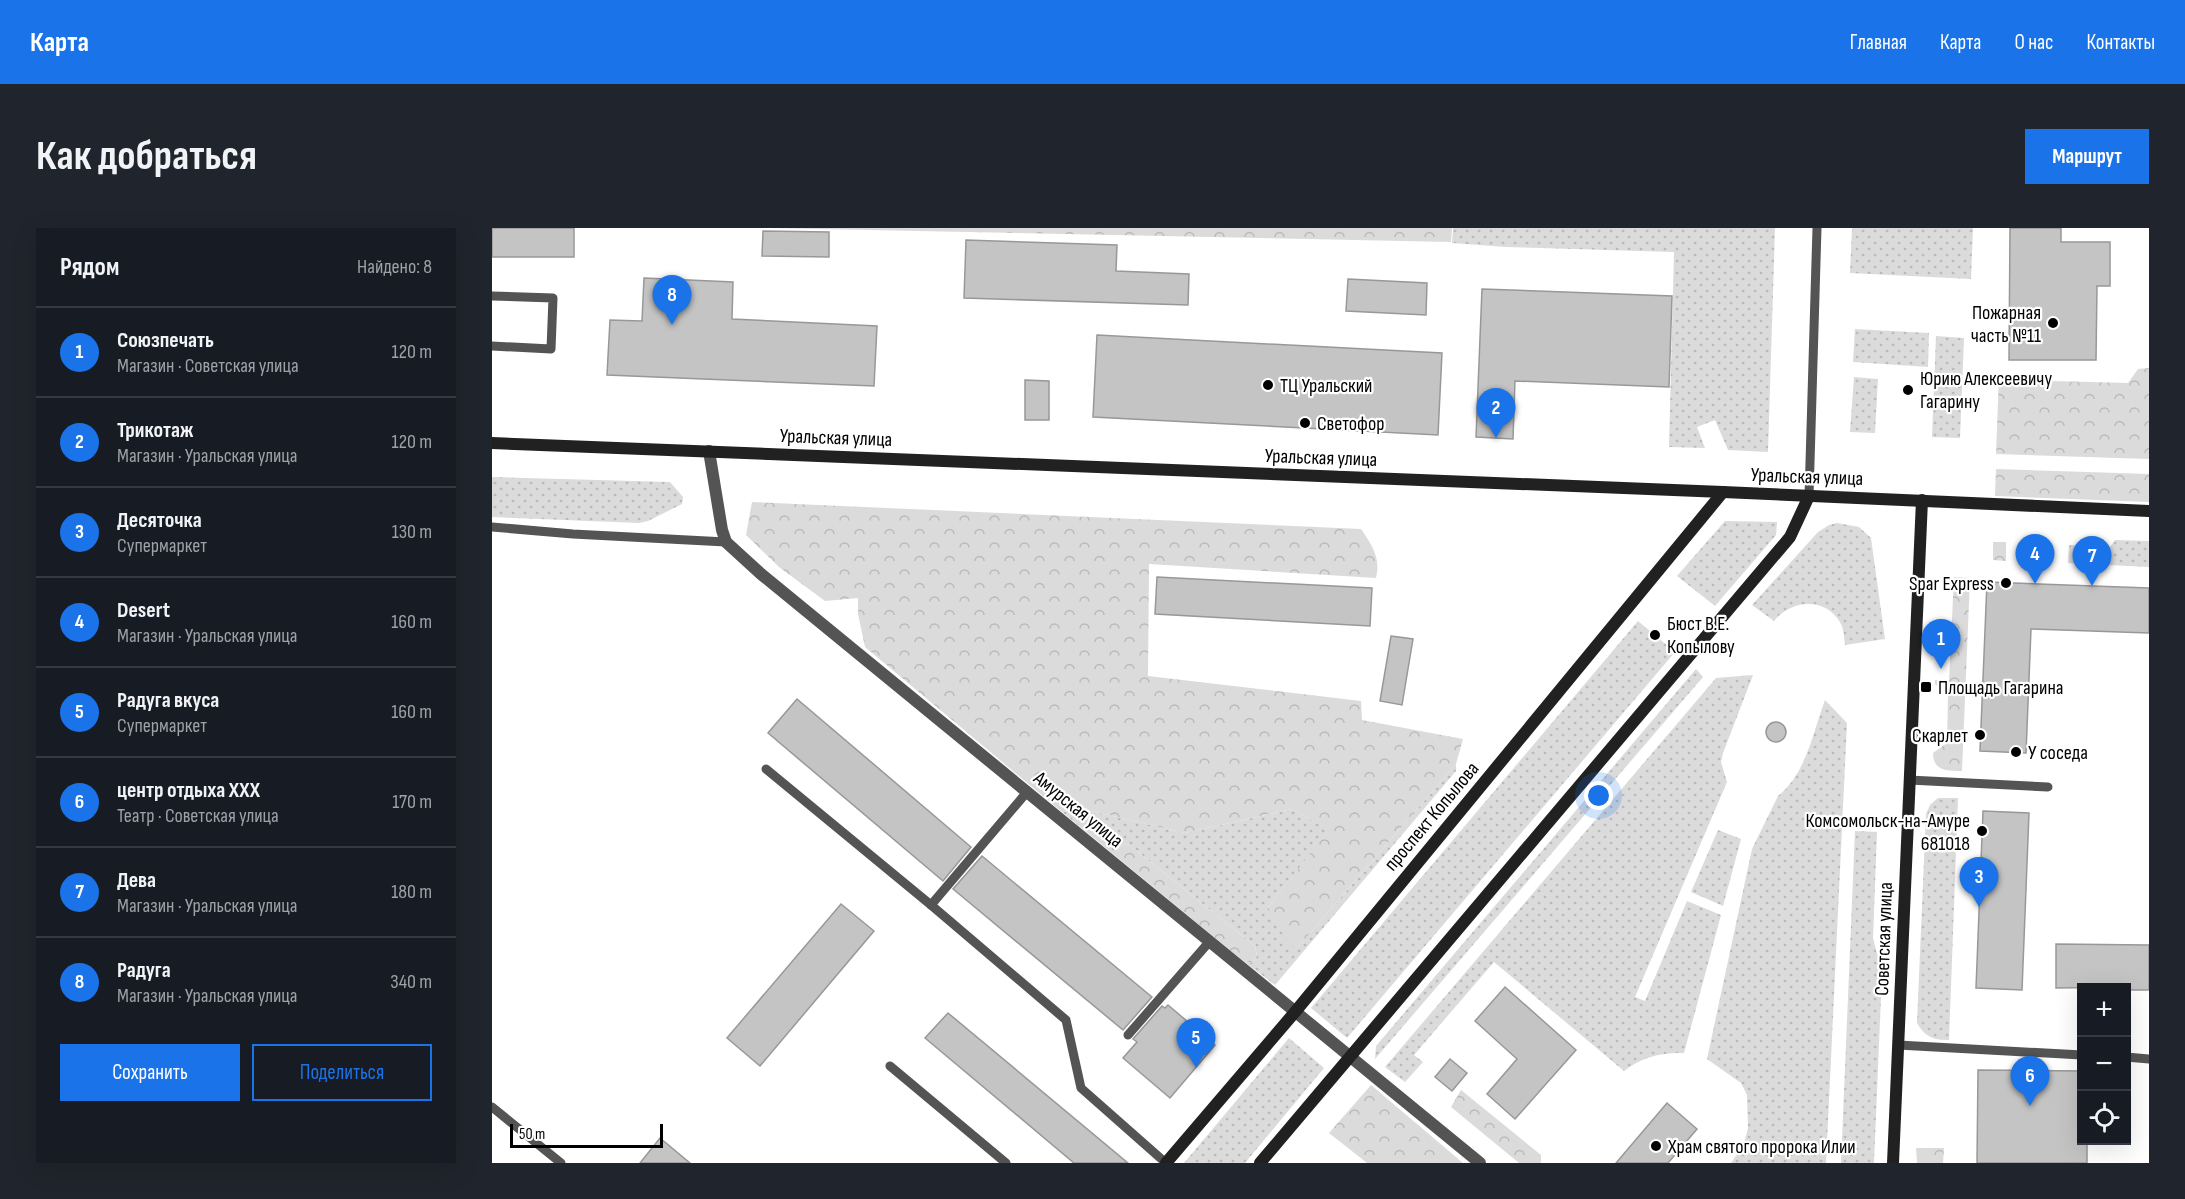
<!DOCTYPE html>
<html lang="ru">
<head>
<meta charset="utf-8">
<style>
  :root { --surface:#171b24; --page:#20242c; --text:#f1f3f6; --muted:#9ea1a6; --line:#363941; --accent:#1a73e8 }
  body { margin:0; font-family:"Sofia Sans Condensed",sans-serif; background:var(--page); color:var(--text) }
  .controls { position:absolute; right:18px; bottom:18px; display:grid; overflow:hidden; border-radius:0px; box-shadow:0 6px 24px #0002 }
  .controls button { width:54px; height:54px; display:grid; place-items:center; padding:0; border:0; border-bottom:2px solid var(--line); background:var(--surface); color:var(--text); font:30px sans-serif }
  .scale { position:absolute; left:18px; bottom:15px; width:153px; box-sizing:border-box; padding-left:6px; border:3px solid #000; border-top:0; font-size:16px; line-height:21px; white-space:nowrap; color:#000; -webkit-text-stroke:4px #fff; paint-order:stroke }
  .you { position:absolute; left:1107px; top:568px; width:21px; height:21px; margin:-15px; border:4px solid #fff; border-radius:50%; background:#1a73e8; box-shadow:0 0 0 9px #1a73e833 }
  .badge { display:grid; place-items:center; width:39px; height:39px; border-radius:50%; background:var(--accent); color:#fff; font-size:20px; font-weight:700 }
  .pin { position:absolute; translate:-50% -50px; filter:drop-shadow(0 2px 3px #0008) }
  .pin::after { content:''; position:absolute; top:32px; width:21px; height:18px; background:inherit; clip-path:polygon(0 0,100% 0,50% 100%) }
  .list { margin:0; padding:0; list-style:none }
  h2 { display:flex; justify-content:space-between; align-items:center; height:78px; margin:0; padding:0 24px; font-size:26px }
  h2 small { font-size:20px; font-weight:400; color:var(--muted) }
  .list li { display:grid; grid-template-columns:39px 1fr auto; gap:18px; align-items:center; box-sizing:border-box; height:90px; padding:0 24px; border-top:2px solid var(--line) }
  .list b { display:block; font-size:22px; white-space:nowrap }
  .list p { margin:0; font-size:20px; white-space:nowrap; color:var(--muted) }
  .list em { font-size:20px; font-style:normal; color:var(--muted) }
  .actions { display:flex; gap:12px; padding:18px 24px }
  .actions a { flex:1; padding:14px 0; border:2px solid var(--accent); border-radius:0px; text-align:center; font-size:21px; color:var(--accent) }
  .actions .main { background:var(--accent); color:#fff }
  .icon { flex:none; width:33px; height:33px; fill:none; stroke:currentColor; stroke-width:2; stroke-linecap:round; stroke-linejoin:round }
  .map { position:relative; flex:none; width:1657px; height:935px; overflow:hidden; border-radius:0px }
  header { display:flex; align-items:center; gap:36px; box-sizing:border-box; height:84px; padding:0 30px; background:var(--accent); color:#fff }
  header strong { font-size:28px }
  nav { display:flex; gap:33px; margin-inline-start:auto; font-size:21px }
  .intro { display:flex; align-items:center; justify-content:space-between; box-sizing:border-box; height:144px; padding:0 36px }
  h1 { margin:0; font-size:42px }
  .button { padding:15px 27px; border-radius:0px; background:var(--accent); color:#fff; font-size:21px; font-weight:700 }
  main { display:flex; gap:36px; padding:0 36px }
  aside { flex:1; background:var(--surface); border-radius:0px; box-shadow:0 6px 24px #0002 }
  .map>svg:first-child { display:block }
  .grass { fill:url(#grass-dots) }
  .forest { fill:url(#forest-crowns) }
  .building { fill:#c4c4c4; stroke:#989898; stroke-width:1.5 }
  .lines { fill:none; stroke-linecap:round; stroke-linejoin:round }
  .lane { stroke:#545454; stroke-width:9 }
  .street { stroke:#545454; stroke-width:12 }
  .secondary { stroke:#212121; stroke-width:12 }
  .poi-dot { fill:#000; stroke:#fff; stroke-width:2 }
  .labels { text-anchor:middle; stroke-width:4.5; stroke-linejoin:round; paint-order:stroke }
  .poi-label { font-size:20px; fill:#000; stroke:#fff; text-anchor:start }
  .street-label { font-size:20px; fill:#000; stroke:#fff }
</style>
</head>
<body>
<header>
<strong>Карта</strong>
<nav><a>Главная</a><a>Карта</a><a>О нас</a><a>Контакты</a></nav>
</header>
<div class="intro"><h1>Как добраться</h1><a class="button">Маршрут</a></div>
<main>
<aside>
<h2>Рядом<small>Найдено: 8</small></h2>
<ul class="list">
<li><span class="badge">1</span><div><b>Союзпечать</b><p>Магазин · Советская улица</p></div><em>120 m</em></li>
<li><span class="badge">2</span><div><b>Трикотаж</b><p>Магазин · Уральская улица</p></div><em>120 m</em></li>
<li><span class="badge">3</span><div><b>Десяточка</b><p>Супермаркет</p></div><em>130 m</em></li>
<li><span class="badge">4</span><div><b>Desert</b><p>Магазин · Уральская улица</p></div><em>160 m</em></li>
<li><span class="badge">5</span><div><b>Радуга вкуса</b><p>Супермаркет</p></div><em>160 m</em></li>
<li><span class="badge">6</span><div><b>центр отдыха ХХХ</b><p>Театр · Советская улица</p></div><em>170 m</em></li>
<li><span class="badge">7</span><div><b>Дева</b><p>Магазин · Уральская улица</p></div><em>180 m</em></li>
<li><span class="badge">8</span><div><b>Радуга</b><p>Магазин · Уральская улица</p></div><em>340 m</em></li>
</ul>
<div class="actions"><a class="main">Сохранить</a><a>Поделиться</a></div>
</aside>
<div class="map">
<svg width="1657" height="935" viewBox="0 0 1657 935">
  <defs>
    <pattern id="grass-dots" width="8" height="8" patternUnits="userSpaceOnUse" patternTransform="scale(1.5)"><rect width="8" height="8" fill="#dbdbdb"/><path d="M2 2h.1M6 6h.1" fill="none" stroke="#bababa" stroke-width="1.8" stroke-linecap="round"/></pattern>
    <pattern id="forest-crowns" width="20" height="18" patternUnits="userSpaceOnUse" patternTransform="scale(1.5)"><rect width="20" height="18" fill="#dbdbdb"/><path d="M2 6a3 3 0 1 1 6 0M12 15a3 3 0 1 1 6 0" fill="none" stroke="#bababa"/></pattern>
  </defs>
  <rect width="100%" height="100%" fill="#fff"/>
  <g class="grass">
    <polygon points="961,0 1283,0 1276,224 1236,222 1223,192 1205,199 1213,220 1177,219 1182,24 1014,19 960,15"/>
    <polygon points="1360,0 1481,0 1479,51 1358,45"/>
    <polygon points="1363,101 1437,105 1436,139 1361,134"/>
    <polygon points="1444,108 1472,110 1468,210 1440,209"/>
    <polygon points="1362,149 1386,151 1383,205 1358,204"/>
    <polygon points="0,249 178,254 191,269 190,276 156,293 147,295 0,289"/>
    <polygon points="1233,293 1285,294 1284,307 1223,378 1185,348"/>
    <path d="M 1345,295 L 1367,299 L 1379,310 L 1393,411 L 1353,417 C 1352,411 1352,404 1350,398 C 1337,369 1300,370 1282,393 L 1260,377 L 1326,304 L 1337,297 Z"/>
    <polygon points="1623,312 1657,313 1657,339 1616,337 1618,319"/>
    <polygon points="1146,393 1183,424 855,810 819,780"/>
    <polygon points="1204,441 1211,449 883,831 884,818"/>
    <path d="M 1261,447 L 1231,525 L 1229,534 L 1235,554 L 1143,769 L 1153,773 L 1195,673 L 1229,687 L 1192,825 C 1171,824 1149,829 1132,843 L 1002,734 L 922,827 L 931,834 L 913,854 L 893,839 L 1224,450 Z"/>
    <path d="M 1333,472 L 1355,495 L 1334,935 L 1239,935 L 1252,916 L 1256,900 L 1255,867 L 1249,855 L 1215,831 L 1260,621 L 1286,568 C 1314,546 1321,504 1333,472 Z"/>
    <polygon points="964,536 964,543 783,757 750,732 759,735 765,728 763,718 636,616 626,619 626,630 570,584 591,581 693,605 800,581 838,602 776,679 806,719"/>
    <path d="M 1446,570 L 1466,570 L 1457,812 C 1441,812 1433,809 1425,795 L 1434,586 L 1438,577 Z"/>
    <polygon points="1226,602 1249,611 1231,678 1199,664"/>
    <polygon points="1363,603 1385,604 1381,710 1390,745 1382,935 1349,935"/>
    <polygon points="797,810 832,840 753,935 692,935"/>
  </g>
  <g class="forest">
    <polygon points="276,0 960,0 959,14"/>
    <polygon points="1657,140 1657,231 1504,226 1507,147 1517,148 1517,152 1636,155 1646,141"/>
    <polygon points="1504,241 1657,246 1657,274 1503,268"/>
    <path d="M 260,274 L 869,301 C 880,317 889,330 884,350 L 657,336 L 656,448 L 869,473 L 870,492 L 971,511 L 964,536 L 806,719 L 797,717 L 776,679 L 837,602 L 800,581 L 693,605 L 591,581 L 570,584 L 373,419 L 366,386 L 366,370 L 333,373 L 287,339 L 254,307 Z"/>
    <polygon points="1501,314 1514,314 1514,333 1501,332"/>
    <polygon points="1577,317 1618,319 1616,337 1576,335"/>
    <path d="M 1462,349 L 1478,350 L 1470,543 C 1455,543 1441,543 1441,525 L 1455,515 L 1456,467 L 1443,456 L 1443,452 L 1457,453 Z"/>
    <polygon points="636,616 763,718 765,728 759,735 750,732 626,630 626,619"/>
    <polygon points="879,857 971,935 875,935 837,905"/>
    <polygon points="969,862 1049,927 1049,935 1027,935 959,879"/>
    <polygon points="1424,920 1452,920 1451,935 1425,935"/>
  </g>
  <g class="building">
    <rect x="0" y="0" width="82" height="29"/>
    <polygon points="1518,0 1569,0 1569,14 1618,14 1618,58 1605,58 1604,132 1517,132"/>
    <polygon points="271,3 337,4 337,29 270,28"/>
    <polygon points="474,12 625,17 624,43 697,46 696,77 472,70"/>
    <polygon points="152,50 241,54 240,91 385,98 382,158 115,147 118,92 150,93"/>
    <polygon points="856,51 935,55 934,87 854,83"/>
    <polygon points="990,61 1180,68 1177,159 1023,153 1021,211 984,209"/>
    <polygon points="605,107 950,125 946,207 601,189"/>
    <polygon points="533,152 557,153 557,192 533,192"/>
    <polygon points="665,349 880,360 878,398 663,386"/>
    <polygon points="1495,354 1657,360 1657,405 1539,401 1534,525 1488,523"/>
    <polygon points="899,408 921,411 910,477 888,473"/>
    <polygon points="305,471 479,619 451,653 276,505"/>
    <circle cx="1284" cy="504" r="10"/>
    <polygon points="1491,583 1537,585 1530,762 1484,760"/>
    <polygon points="490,628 660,769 631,802 461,661"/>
    <polygon points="349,676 382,703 268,838 235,810"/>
    <polygon points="1564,716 1657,717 1657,762 1635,762 1635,759 1564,760"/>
    <polygon points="1013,759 1084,822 1023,891 995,866 1025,831 983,793"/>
    <polygon points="676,777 723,817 678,870 631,830 645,814 641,811 670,778 673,780"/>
    <polygon points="456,785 636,935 582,935 433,810"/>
    <polygon points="958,831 975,845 960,863 943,849"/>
    <polygon points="1486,842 1590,843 1590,912 1595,912 1595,935 1485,935"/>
    <polygon points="1175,875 1205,901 1176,935 1124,935"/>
    <polygon points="168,910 198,935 148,935"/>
  </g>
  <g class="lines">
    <g class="lane">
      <polyline points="0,68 61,70 59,121 0,118"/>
      <polyline points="1317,268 1325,0"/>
      <polyline points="0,299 81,306 234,314"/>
      <polyline points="274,541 439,677 574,792 589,860 674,935"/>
      <polyline points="1417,552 1556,559"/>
      <polyline points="439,677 535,564"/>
      <polyline points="636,807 718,713"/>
      <polyline points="1406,817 1590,827"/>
      <polyline points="1634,829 1657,831"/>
      <polyline points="398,838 514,935"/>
      <polyline points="0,879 69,935"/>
    </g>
    <polyline class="street" points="217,223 230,302 234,314 269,346 988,935"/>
    <g class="secondary">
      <polyline points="0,215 1231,264 1657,283"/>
      <polyline points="674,935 803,784 1231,264"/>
      <polyline points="768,935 1298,309 1317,268"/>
      <polyline points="1401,935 1430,272"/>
    </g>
  </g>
  <g class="poi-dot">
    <circle cx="1561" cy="95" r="6"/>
    <circle cx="776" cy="157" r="6"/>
    <circle cx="1416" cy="162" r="6"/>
    <circle cx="813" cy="195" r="6"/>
    <circle cx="1514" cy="355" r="6"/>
    <circle cx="1163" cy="407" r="6"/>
    <rect x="1428" y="453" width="12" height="12" rx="3"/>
    <circle cx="1488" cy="507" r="6"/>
    <circle cx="1524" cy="524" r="6"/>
    <circle cx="1490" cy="603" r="6"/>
    <circle cx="1164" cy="918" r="6"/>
  </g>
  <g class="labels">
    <g class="poi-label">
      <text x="1549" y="91" text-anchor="end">Пожарная<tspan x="1549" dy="23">часть №11</tspan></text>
      <text x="1428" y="157">Юрию Алексеевичу<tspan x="1428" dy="23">Гагарину</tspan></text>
      <text x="788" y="164">ТЦ Уральский</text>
      <text x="825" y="202">Светофор</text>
      <text x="1502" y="362" text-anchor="end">Spar Express</text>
      <text x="1175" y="402">Бюст В.Е.<tspan x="1175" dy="23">Копылову</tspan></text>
      <text x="1446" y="466">Площадь Гагарина</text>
      <text x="1476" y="514" text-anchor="end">Скарлет</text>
      <text x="1536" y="531">У соседа</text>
      <text x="1478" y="599" text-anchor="end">Комсомольск-на-Амуре<tspan x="1478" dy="23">681018</tspan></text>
      <text x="1176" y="925">Храм святого пророка Илии</text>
    </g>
    <g class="street-label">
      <text transform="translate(344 209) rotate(2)" y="7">Уральская улица</text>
      <text transform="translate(829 229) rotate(2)" y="7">Уральская улица</text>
      <text transform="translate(1315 248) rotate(2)" y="7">Уральская улица</text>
      <text transform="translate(587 581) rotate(39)" y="7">Амурская улица</text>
      <text transform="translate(939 588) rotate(-50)" y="7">проспект Копылова</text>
      <text transform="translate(1391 711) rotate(-88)" y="7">Советская улица</text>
    </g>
  </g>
</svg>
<div class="controls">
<button>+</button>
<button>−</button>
<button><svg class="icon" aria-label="locate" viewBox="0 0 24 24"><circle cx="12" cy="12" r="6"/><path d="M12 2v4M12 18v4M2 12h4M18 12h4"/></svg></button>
</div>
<div class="scale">50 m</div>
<div class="you"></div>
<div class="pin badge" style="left:1449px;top:441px">1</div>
<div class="pin badge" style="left:1004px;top:210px">2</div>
<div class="pin badge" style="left:1487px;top:679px">3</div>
<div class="pin badge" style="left:1543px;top:356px">4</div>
<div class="pin badge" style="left:704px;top:840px">5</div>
<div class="pin badge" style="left:1538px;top:878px">6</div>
<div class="pin badge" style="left:1600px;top:358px">7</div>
<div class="pin badge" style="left:180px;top:97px">8</div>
</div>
</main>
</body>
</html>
